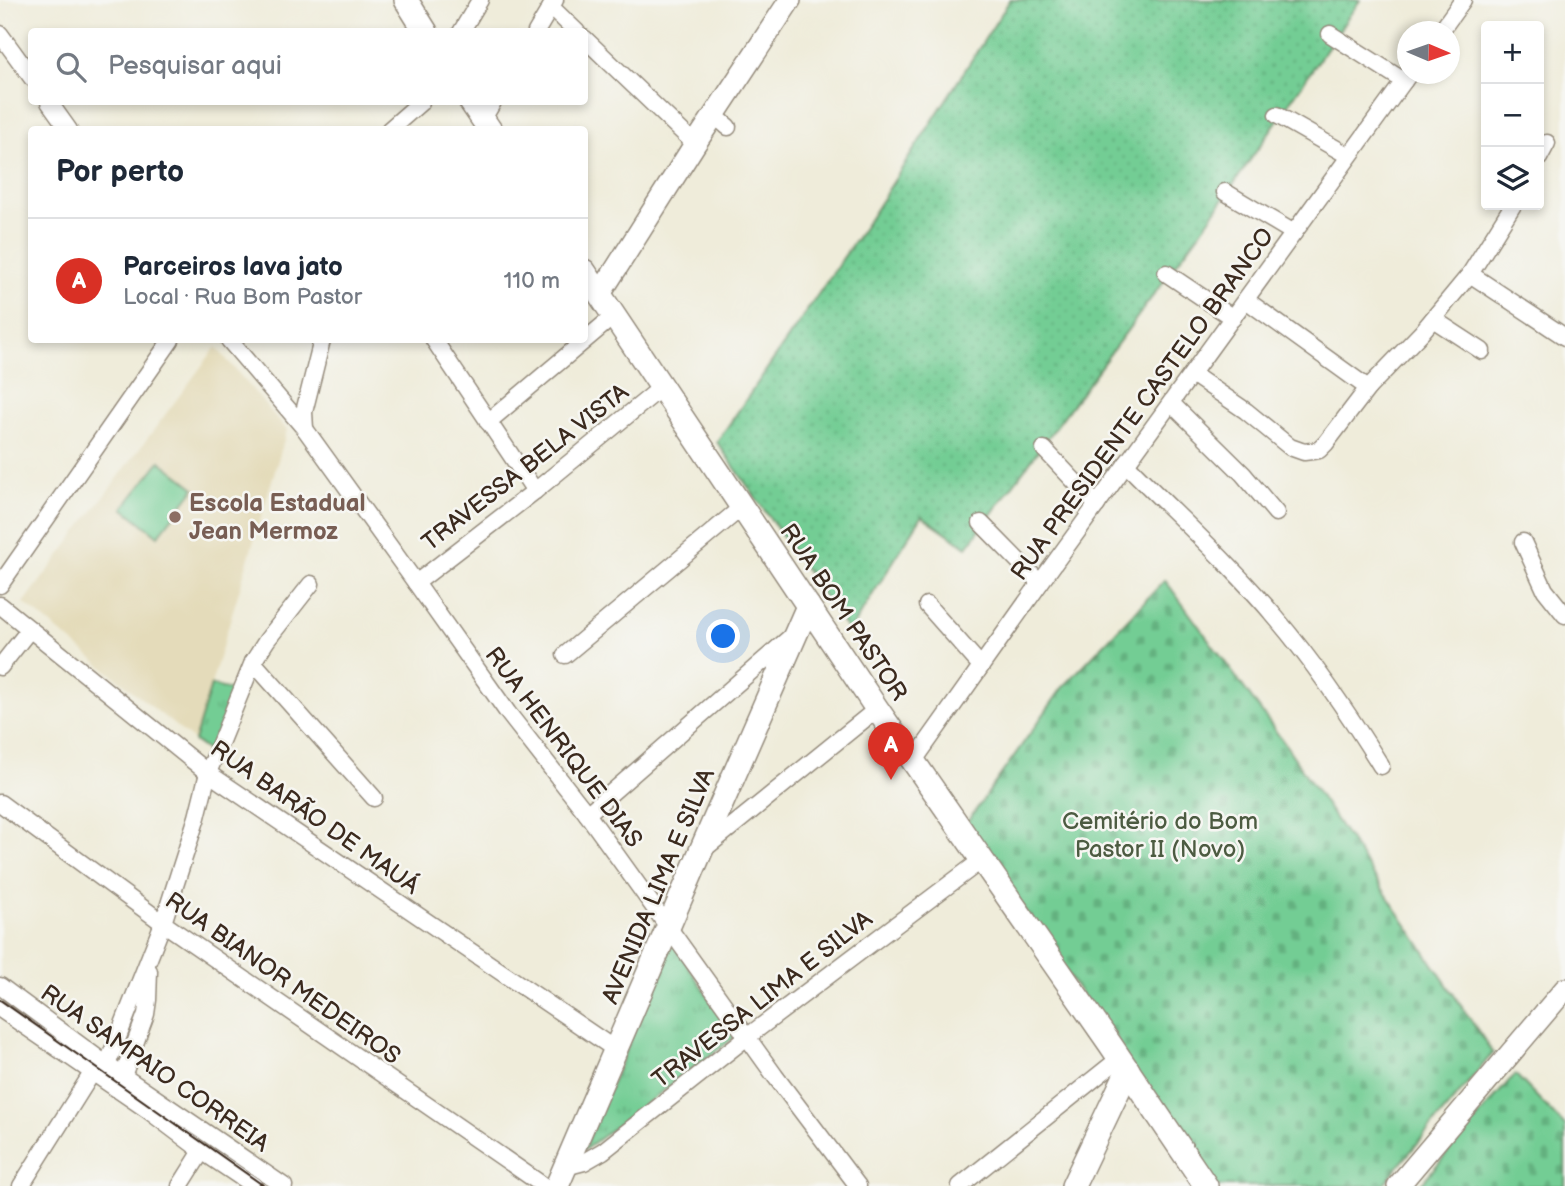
<!DOCTYPE html>
<html lang="pt">
<head>
<meta charset="utf-8">
<style>
  :root { --surface:#fff; --page:#f6f6f7; --text:#1f2937; --muted:#747a83; --line:#e0e1e3; --accent:#d93025 }
  body { margin:0; font-family:"Balsamiq Sans",sans-serif; background:var(--page); color:var(--text) }
  .controls { position:absolute; right:21px; top:21px; display:grid; overflow:hidden; border-radius:7px; box-shadow:0 4px 10px #0003 }
  .controls button { width:63px; height:63px; display:grid; place-items:center; padding:0; border:0; border-bottom:2px solid var(--line); background:var(--surface); color:var(--text); font:35px sans-serif }
  .compass { position:absolute; left:1397px; top:21px; width:63px; height:63px; border-radius:50%; background:var(--surface); box-shadow:0 4px 10px #0003; rotate:92deg }
  .you { position:absolute; left:724px; top:637px; width:24px; height:24px; margin:-18px; border:5px solid #fff; border-radius:50%; background:#1a73e8; box-shadow:0 0 0 10px #1a73e833 }
  .badge { display:grid; place-items:center; width:46px; height:46px; border-radius:50%; background:var(--accent); color:#fff; font-size:23px; font-weight:700 }
  .pin { position:absolute; translate:-50% -58px; filter:drop-shadow(0 2px 4px #0008) }
  .pin::after { content:''; position:absolute; top:37px; width:24px; height:21px; background:inherit; clip-path:polygon(0 0,100% 0,50% 100%) }
  .list { margin:0; padding:0; list-style:none }
  h2 { display:flex; justify-content:space-between; align-items:center; height:91px; margin:0; padding:0 28px; font-size:30px }
  h2 small { font-size:23px; font-weight:400; color:var(--muted) }
  .list li { display:grid; grid-template-columns:46px 1fr auto; gap:21px; align-items:center; box-sizing:border-box; height:126px; padding:0 28px; border-top:2px solid var(--line) }
  .list b { display:block; font-size:26px; white-space:nowrap }
  .list p { margin:0; font-size:23px; white-space:nowrap; color:var(--muted) }
  .list em { font-size:23px; font-style:normal; color:var(--muted) }
  .icon { flex:none; width:38px; height:38px; fill:none; stroke:currentColor; stroke-width:2; stroke-linecap:round; stroke-linejoin:round }
  .map { position:relative; flex:none; width:1565px; height:1186px; overflow:hidden }
  .search { position:absolute; background:var(--surface); box-shadow:0 4px 10px #0003; left:28px; top:28px; width:560px; height:77px; display:flex; align-items:center; gap:18px; box-sizing:border-box; padding:0 24px; border-radius:7px; color:var(--muted); font-size:26px }
  .panel { position:absolute; background:var(--surface); box-shadow:0 4px 10px #0003; left:28px; top:126px; width:560px; height:217px; border-radius:7px }
  .map>svg:first-child { display:block }
  .built { fill:#e4dbba }
  .grass { fill:url(#grass-dots); stroke:#577c59; stroke-width:2 }
  .cemetery { fill:url(#cemetery-stones); stroke:#577c59; stroke-width:2 }
  .park { fill:url(#park-tufts); stroke:#577c59; stroke-width:2 }
  .pitch { fill:#73cd94; stroke:#577c59; stroke-width:2 }
  .lines { fill:none; stroke-linecap:round; stroke-linejoin:round }
  .minor-casing { stroke:#958b7c; stroke-width:19 }
  .tertiary-casing { stroke:#958b7c; stroke-width:24 }
  .secondary-casing { stroke:#958b7c; stroke-width:26 }
  .minor { stroke:#fff; stroke-width:16 }
  .tertiary { stroke:#fff; stroke-width:21 }
  .secondary { stroke:#fff; stroke-width:23 }
  .tram { stroke:#3b2a1e; stroke-width:2 }
  .education-dot { fill:#8d6e63; stroke:#f6f6f2; stroke-width:2.5 }
  .labels { text-anchor:middle; stroke-width:5; stroke-linejoin:round; paint-order:stroke }
  .street-label { font-size:24px; fill:#3b2a1e; stroke:#f6f6f2 }
  .education-label { font-size:24px; font-weight:bold; fill:#785e54; stroke:#f6f6f2; text-anchor:start }
  .park-label { font-size:24px; fill:#4c5b41; stroke:#f6f6f2 }
</style>
</head>
<body>
<div class="map">
<svg width="1565" height="1186" viewBox="0 0 1565 1186">
  <defs>
    <pattern id="grass-dots" width="8" height="8" patternUnits="userSpaceOnUse" patternTransform="scale(1.75)"><rect width="8" height="8" fill="#73cd94"/><path d="M2 2h.1M6 6h.1" fill="none" stroke="#64b07f" stroke-width="1.8" stroke-linecap="round"/></pattern>
    <pattern id="cemetery-stones" width="16" height="16" patternUnits="userSpaceOnUse" patternTransform="scale(1.75)"><rect width="16" height="16" fill="#73cd94"/><path d="M2 7V4a2 2 0 0 1 4 0v3zM10 15v-3a2 2 0 0 1 4 0v3z" fill="#64b07f"/></pattern>
    <pattern id="park-tufts" width="24" height="20" patternUnits="userSpaceOnUse" patternTransform="scale(1.75)"><rect width="24" height="20" fill="#73cd94"/><path d="M3 7l-1-3M5 7V3M7 7l1-3M15 17l-1-3M17 17v-4M19 17l1-3" fill="none" stroke="#64b07f"/></pattern>
  </defs>
  <rect width="100%" height="100%" fill="#f6f6f2"/>
  <filter id="ink" filterUnits="userSpaceOnUse"><feTurbulence type="fractalNoise" baseFrequency=".0143" numOctaves="2"/><feDisplacementMap in="SourceGraphic" scale="14" xChannelSelector="R" yChannelSelector="G"/><feConvolveMatrix kernelMatrix="1 2 1 2 8 2 1 2 1" color-interpolation-filters="sRGB"/></filter>
  <filter id="wash" filterUnits="userSpaceOnUse"><feTurbulence type="fractalNoise" baseFrequency=".00686" numOctaves="4" result="noise"/><feDisplacementMap in="SourceGraphic" scale="28" xChannelSelector="R" yChannelSelector="G"/><feGaussianBlur stdDeviation="1.57" result="paint"/><feColorMatrix in="noise" values="0 0 0 0 0 0 0 0 0 0 0 0 0 0 0 0 0 1.4 0 .05"/><feComposite in="paint" operator="in"/></filter>
  <g filter="url(#wash)">
    <rect width="100%" height="100%" fill="#efecda"/>
    <polygon class="built" points="216,347 287,430 194,741 24,603"/>
    <polygon class="grass" points="1010,0 1360,0 1209,220 967,547 922,516 849,632 717,442 865,226"/>
    <g class="cemetery">
      <polygon points="1165,580 1285,744 1493,1053 1382,1186 1211,1186 966,824 1063,687"/>
      <polygon points="1515,1074 1565,1126 1565,1186 1419,1186"/>
    </g>
    <g class="park">
      <polygon points="211,685 236,692 212,754 194,741"/>
      <polygon points="672,942 735,1037 583,1151"/>
    </g>
    <polygon class="pitch" points="160,461 195,488 158,536 123,508"/>
  </g>
  <g filter="url(#ink)">
    <g class="lines">
      <defs>
        <g id="minor">
          <polyline points="551,7 577,32"/>
          <polyline points="461,32 480,0"/>
          <polyline points="536,32 555,0"/>
          <polyline points="1440,32 1463,0"/>
          <polyline points="0,34 32,78"/>
          <polyline points="1330,34 1404,81"/>
          <polyline points="584,38 695,144"/>
          <polyline points="49,102 69,130"/>
          <polyline points="714,115 728,127"/>
          <polyline points="1277,115 1349,156"/>
          <polyline points="483,119 493,102"/>
          <polyline points="389,130 421,102"/>
          <polyline points="1539,158 1547,143"/>
          <polyline points="1225,192 1294,233"/>
          <polyline points="1166,273 1233,318"/>
          <polyline points="1470,274 1565,337"/>
          <polyline points="1246,300 1368,388"/>
          <polyline points="1433,319 1482,351"/>
          <polyline points="229,340 305,429 416,583 508,713 587,814 775,1076 858,1186"/>
          <polyline points="434,340 535,491"/>
          <polyline points="1192,374 1246,411 1290,447 1304,452 1312,451 1319,450 1326,443 1368,388 1422,332 1470,274 1513,205"/>
          <polyline points="1171,403 1243,474 1276,513"/>
          <polyline points="488,422 615,315"/>
          <polyline points="305,429 304,412 322,340"/>
          <polyline points="1044,449 1097,505"/>
          <path d="M 1126,464 C 1176,515 1230,563 1276,618 C 1315,664 1349,714 1381,766"/>
          <polyline points="981,523 1040,583"/>
          <polyline points="1523,542 1545,590 1565,615"/>
          <polyline points="416,583 535,491 662,387"/>
          <polyline points="0,585 171,340"/>
          <polyline points="0,605 208,773 616,1050"/>
          <polyline points="927,605 981,666"/>
          <polyline points="565,655 742,507"/>
          <polyline points="253,662 374,798"/>
          <polyline points="0,667 30,629"/>
          <polyline points="913,762 1040,583 1409,74"/>
          <polyline points="0,803 163,923 544,1186"/>
          <polyline points="587,814 794,634"/>
          <polyline points="704,849 877,709"/>
          <polyline points="0,986 107,1065 284,1186"/>
          <polyline points="0,1009 149,1111 202,1151 254,1186"/>
          <polyline points="107,1065 163,923 197,817 208,773 253,662 267,640 311,584"/>
          <polyline points="123,1076 146,1014 148,1000 149,971"/>
          <polyline points="565,1167 584,1162 603,1151 747,1037 983,859"/>
          <polyline points="21,1186 92,1073"/>
          <polyline points="180,1186 202,1151"/>
          <polyline points="960,1186 1120,1058"/>
        </g>
        <g id="tertiary">
          <polyline points="600,294 695,144 790,0"/>
          <polyline points="1398,1186 1565,989"/>
        </g>
        <g id="secondary">
          <polyline points="406,0 426,32"/>
          <polyline points="471,102 490,130"/>
          <polyline points="584,271 877,709 1110,1044 1206,1186"/>
          <polyline points="557,1186 700,853 808,606"/>
          <polyline points="1073,1186 1128,1070"/>
        </g>
      </defs>
      <use href="#minor" class="minor-casing"/>
      <use href="#tertiary" class="tertiary-casing"/>
      <use href="#secondary" class="secondary-casing"/>
      <use href="#minor" class="minor"/>
      <use href="#tertiary" class="tertiary"/>
      <use href="#secondary" class="secondary"/>
      <polyline class="tram" points="0,1000 264,1186"/>
    </g>
  </g>
  <circle class="education-dot" cx="175" cy="517" r="7"/>
  <g class="labels">
    <g class="street-label">
      <text transform="translate(1142 404) rotate(-54)" y="8">RUA PRESIDENTE CASTELO BRANCO</text>
      <text transform="translate(525 467) rotate(-38)" y="8">TRAVESSA BELA VISTA</text>
      <text transform="translate(844 612) rotate(56)" y="8">RUA BOM PASTOR</text>
      <text transform="translate(564 747) rotate(53)" y="8">RUA HENRIQUE DIAS</text>
      <text transform="translate(315 817) rotate(35)" y="8">RUA BARÃO DE MAUÁ</text>
      <text transform="translate(658 886) rotate(-67)" y="8">AVENIDA LIMA E SILVA</text>
      <text transform="translate(283 978) rotate(35)" y="8">RUA BIANOR MEDEIROS</text>
      <text transform="translate(762 999) rotate(-38)" y="8">TRAVESSA LIMA E SILVA</text>
      <text transform="translate(155 1068) rotate(35)" y="8">RUA SAMPAIO CORREIA</text>
    </g>
    <g class="education-label">
      <text x="189" y="511">Escola Estadual<tspan x="189" dy="28">Jean Mermoz</tspan></text>
    </g>
    <g class="park-label">
      <text x="1160" y="829">Cemitério do Bom<tspan x="1160" dy="28">Pastor II (Novo)</tspan></text>
    </g>
  </g>
</svg>
<div class="controls">
<button>+</button>
<button>−</button>
<button><svg class="icon" aria-label="layers" viewBox="0 0 24 24"><path d="M12 4l9 5-9 5-9-5zM3 14l9 5 9-5"/></svg></button>
</div>
<svg class="compass" viewBox="-18 -18 36 36"><path d="M0-13l5 13h-10z" fill="#e53935"/><path d="M0 13l5-13h-10z" fill="#747a83"/></svg>
<div class="you"></div>
<div class="pin badge" style="left:891px;top:780px">A</div>
<div class="search"><svg class="icon" aria-label="search" viewBox="0 0 24 24"><circle cx="10" cy="10" r="6"/><path d="M15 15l6 6"/></svg>Pesquisar aqui</div>
<section class="panel">
<h2>Por perto<small></small></h2>
<ul class="list">
<li><span class="badge">A</span><div><b>Parceiros lava jato</b><p>Local · Rua Bom Pastor</p></div><em>110 m</em></li>
</ul>
</section>
</div>
</body>
</html>
